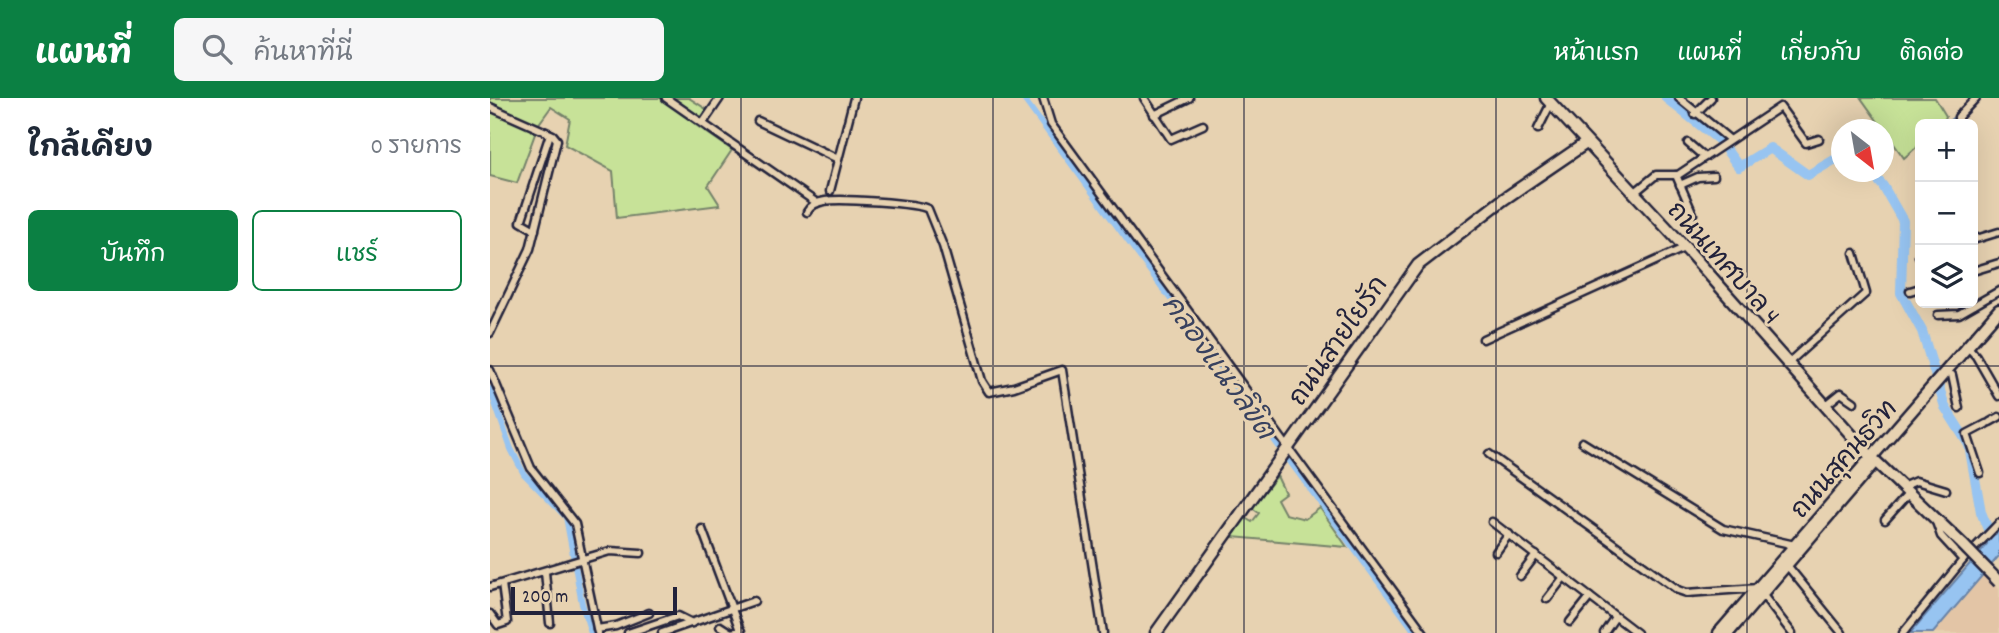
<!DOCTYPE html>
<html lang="th">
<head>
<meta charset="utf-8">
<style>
  :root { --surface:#fff; --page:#f6f6f7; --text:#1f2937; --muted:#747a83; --line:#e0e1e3; --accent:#0b8043 }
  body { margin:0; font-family:Dekko,"Playpen Sans Thai",sans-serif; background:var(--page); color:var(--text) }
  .controls { position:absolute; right:21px; top:21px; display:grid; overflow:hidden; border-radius:10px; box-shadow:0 7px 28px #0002 }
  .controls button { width:63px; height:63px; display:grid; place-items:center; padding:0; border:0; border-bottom:2px solid var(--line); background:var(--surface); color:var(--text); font:35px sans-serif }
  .compass { position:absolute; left:1341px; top:21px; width:63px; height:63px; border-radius:50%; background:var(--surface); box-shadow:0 7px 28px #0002; rotate:149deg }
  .scale { position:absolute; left:21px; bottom:18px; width:166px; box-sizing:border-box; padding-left:7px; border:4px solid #22223b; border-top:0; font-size:19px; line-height:24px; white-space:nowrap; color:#22223b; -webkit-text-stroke:5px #e7d2b1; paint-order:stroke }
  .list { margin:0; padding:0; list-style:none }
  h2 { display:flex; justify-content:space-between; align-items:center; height:91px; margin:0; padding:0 28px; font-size:30px }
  h2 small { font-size:23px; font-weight:400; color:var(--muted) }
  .actions { display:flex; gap:14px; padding:21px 28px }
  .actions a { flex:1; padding:16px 0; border:2px solid var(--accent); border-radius:10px; text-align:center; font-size:24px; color:var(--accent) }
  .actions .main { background:var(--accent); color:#fff }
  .icon { flex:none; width:38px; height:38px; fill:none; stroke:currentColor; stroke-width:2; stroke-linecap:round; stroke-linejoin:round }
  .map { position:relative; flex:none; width:1509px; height:535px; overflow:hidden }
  header { display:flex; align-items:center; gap:42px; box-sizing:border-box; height:98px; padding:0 35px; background:var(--accent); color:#fff }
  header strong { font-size:33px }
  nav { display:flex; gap:38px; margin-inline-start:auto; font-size:24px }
  .search { width:490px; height:63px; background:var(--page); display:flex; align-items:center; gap:18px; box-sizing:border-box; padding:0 24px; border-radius:10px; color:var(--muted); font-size:26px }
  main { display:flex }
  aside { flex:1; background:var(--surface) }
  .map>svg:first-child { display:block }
  .built { fill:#e3c5a6 }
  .green { fill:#c7e298; stroke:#74826a; stroke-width:2 }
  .water { fill:#97c4f1; stroke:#6883a8; stroke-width:2 }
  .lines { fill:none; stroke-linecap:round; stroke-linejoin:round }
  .stream { stroke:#6883a8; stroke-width:2 }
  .canal { stroke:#97c4f1; stroke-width:6 }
  .river { stroke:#97c4f1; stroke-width:10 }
  .street-casing { stroke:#22223b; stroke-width:11 }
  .secondary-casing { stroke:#22223b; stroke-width:15 }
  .street { stroke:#e7d2b1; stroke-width:6 }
  .secondary { stroke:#e7d2b1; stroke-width:10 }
  .secondary-bridge-casing { stroke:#22223b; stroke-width:15; stroke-linecap:butt }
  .secondary-bridge { stroke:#e7d2b1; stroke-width:10 }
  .grid { fill:none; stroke:#22223b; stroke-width:2; stroke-opacity:0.55 }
  .labels { text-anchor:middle; stroke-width:6; stroke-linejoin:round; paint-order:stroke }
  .street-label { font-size:26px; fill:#22223b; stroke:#e7d2b1 }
  .water-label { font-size:28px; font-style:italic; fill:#39425f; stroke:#e7d2b1 }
</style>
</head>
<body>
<header>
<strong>แผนที่</strong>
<div class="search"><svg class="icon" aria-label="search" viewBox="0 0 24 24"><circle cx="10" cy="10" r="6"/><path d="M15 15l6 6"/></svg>ค้นหาที่นี่</div>
<nav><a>หน้าแรก</a><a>แผนที่</a><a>เกี่ยวกับ</a><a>ติดต่อ</a></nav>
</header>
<main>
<aside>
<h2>ใกล้เคียง<small>0 รายการ</small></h2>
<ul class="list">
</ul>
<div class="actions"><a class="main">บันทึก</a><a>แชร์</a></div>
</aside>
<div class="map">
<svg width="1509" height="535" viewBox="0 0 1509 535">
  <rect width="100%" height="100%" fill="#e7d2b1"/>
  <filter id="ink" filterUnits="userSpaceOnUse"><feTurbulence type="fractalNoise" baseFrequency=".0143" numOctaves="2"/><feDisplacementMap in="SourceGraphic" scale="14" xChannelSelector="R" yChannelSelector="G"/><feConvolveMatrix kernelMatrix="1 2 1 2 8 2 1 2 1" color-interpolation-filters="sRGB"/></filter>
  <g filter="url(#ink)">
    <polygon class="built" points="1494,476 1509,491 1509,535 1443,535"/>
    <g class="green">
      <polygon points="0,0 199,0 219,13 206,27 242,52 218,88 230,107 127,120 123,73 75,47 80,21 61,9 48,27 0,4"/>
      <polygon points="1371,0 1445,0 1456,18 1453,26 1430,26 1430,46 1414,60"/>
      <polygon points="0,11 46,33 27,85 0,78"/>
      <polygon points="787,378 795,395 787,401 795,416 815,421 830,410 857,449 742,439 755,420 762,424 769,415 762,410"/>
    </g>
    <polygon class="water" points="1509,432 1509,458 1443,535 1420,535"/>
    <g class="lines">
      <polyline class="stream" points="1457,25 1469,14"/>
      <g class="canal">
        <polyline points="533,0 926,535"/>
        <polyline points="0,291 21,351 34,376 76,419 92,506 101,535"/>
      </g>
      <g class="river">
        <polyline points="1176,0 1229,42 1249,69 1280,50 1318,77 1344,62 1352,61"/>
        <polyline points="1381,74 1393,88 1413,123 1411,195 1432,233 1455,309 1479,347 1491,414 1505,449"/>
      </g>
      <defs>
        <g id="street">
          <polyline points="176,0 327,105"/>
          <polyline points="553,0 561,26 934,535"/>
          <polyline points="654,0 681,41 713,27"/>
          <polyline points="1189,0 1239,41"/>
          <polyline points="0,9 63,37 67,42 40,151 0,235"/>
          <polyline points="1205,16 1221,0"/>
          <polyline points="664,17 699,0"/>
          <polyline points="268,23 348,61"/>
          <polyline points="213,25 230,0"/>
          <polyline points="1468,26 1468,19 1486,0"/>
          <polyline points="1048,31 1061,5"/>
          <polyline points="1198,45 1213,58"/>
          <polyline points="1186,77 1203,116"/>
          <polyline points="1190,87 1208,79 1224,78"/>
          <polyline points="340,93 364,0"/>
          <polyline points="1144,95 1166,77 1188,77 1290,9 1316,45 1329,41"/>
          <path d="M 317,114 C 321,107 327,104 335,103 C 348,100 428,105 438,111 L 453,148 L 492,283 L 499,294 L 524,289 L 572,272 L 613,535"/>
          <polyline points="45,132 31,124 60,36"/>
          <polyline points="1483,142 1509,134"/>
          <polyline points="1429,158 1430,158"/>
          <polyline points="1483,173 1509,165"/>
          <polyline points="1420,193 1430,190"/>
          <polyline points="1448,217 1469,216 1509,193"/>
          <polyline points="993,241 1194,150"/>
          <polyline points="1478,249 1486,258 1509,298"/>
          <polyline points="1297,266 1376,195 1364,155"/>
          <polyline points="0,272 41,370 85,426 108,535"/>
          <polyline points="1462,277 1469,310"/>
          <polyline points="1335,308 1351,295 1364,304"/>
          <polyline points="1500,324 1509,319"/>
          <polyline points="1092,344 1233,431 1305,447"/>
          <polyline points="999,356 1188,492 1197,495 1268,490"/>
          <polyline points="1490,375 1477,336 1496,326"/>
          <polyline points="1412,389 1426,383 1456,392"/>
          <polyline points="1445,421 1451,438 1473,462"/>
          <polyline points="1395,422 1419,395"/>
          <polyline points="1002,424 1147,535"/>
          <polyline points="212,431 251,535"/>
          <polyline points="1006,454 1019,436"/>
          <polyline points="1296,466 1352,535"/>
          <polyline points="55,474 60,525"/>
          <polyline points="1030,478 1046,457"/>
          <polyline points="0,489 120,453 151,455"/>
          <polyline points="1272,496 1302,535"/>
          <polyline points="1057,501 1074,479"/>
          <polyline points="0,516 8,527 17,524 12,486"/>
          <polyline points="1080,524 1100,499"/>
          <polyline points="230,528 241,535 251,533"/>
          <polyline points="107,531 126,528 159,515"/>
          <polyline points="138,535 188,518 202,525"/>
          <polyline points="172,535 264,503"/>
          <polyline points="1114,535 1125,519"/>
          <polyline points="1413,535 1473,462 1509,425"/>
        </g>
        <g id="secondary">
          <polyline points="1056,0 1201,156 1381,359 1473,447"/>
          <polyline points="666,535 928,167 1014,101 1096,45"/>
          <polyline points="1229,535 1509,212"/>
          <polyline points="1238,535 1382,367"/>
        </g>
      </defs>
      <use href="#street" class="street-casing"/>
      <use href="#secondary" class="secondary-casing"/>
      <use href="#street" class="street"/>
      <use href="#secondary" class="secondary"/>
      <defs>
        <polyline id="secondary-bridge" points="1473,447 1509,484"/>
      </defs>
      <use href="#secondary-bridge" class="secondary-bridge-casing"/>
      <use href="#secondary-bridge" class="secondary-bridge"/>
    </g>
  </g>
  <path class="grid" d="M 251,0 L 251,535M 503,0 L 503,535M 754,0 L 754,535M 1006,0 L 1006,535M 1257,0 L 1257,535M 0,268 L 1509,268"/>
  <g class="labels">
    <g class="street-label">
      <text transform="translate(1235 164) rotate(48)" y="9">ถนนเทศบาล 4</text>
      <text transform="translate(847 242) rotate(-55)" y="9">ถนนสายใยรัก</text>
      <text transform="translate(1353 360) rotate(-49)" y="9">ถนนสุคนธวิท</text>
    </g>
    <g class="water-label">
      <text transform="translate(730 268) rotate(54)" y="10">คลองแนวลิขิต</text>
    </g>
  </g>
</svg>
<div class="controls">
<button>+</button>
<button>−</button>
<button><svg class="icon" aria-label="layers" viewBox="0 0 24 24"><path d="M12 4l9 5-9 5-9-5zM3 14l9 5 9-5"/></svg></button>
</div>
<svg class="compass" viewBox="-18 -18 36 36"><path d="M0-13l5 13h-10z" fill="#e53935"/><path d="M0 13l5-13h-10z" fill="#747a83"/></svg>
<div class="scale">200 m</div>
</div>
</main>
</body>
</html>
